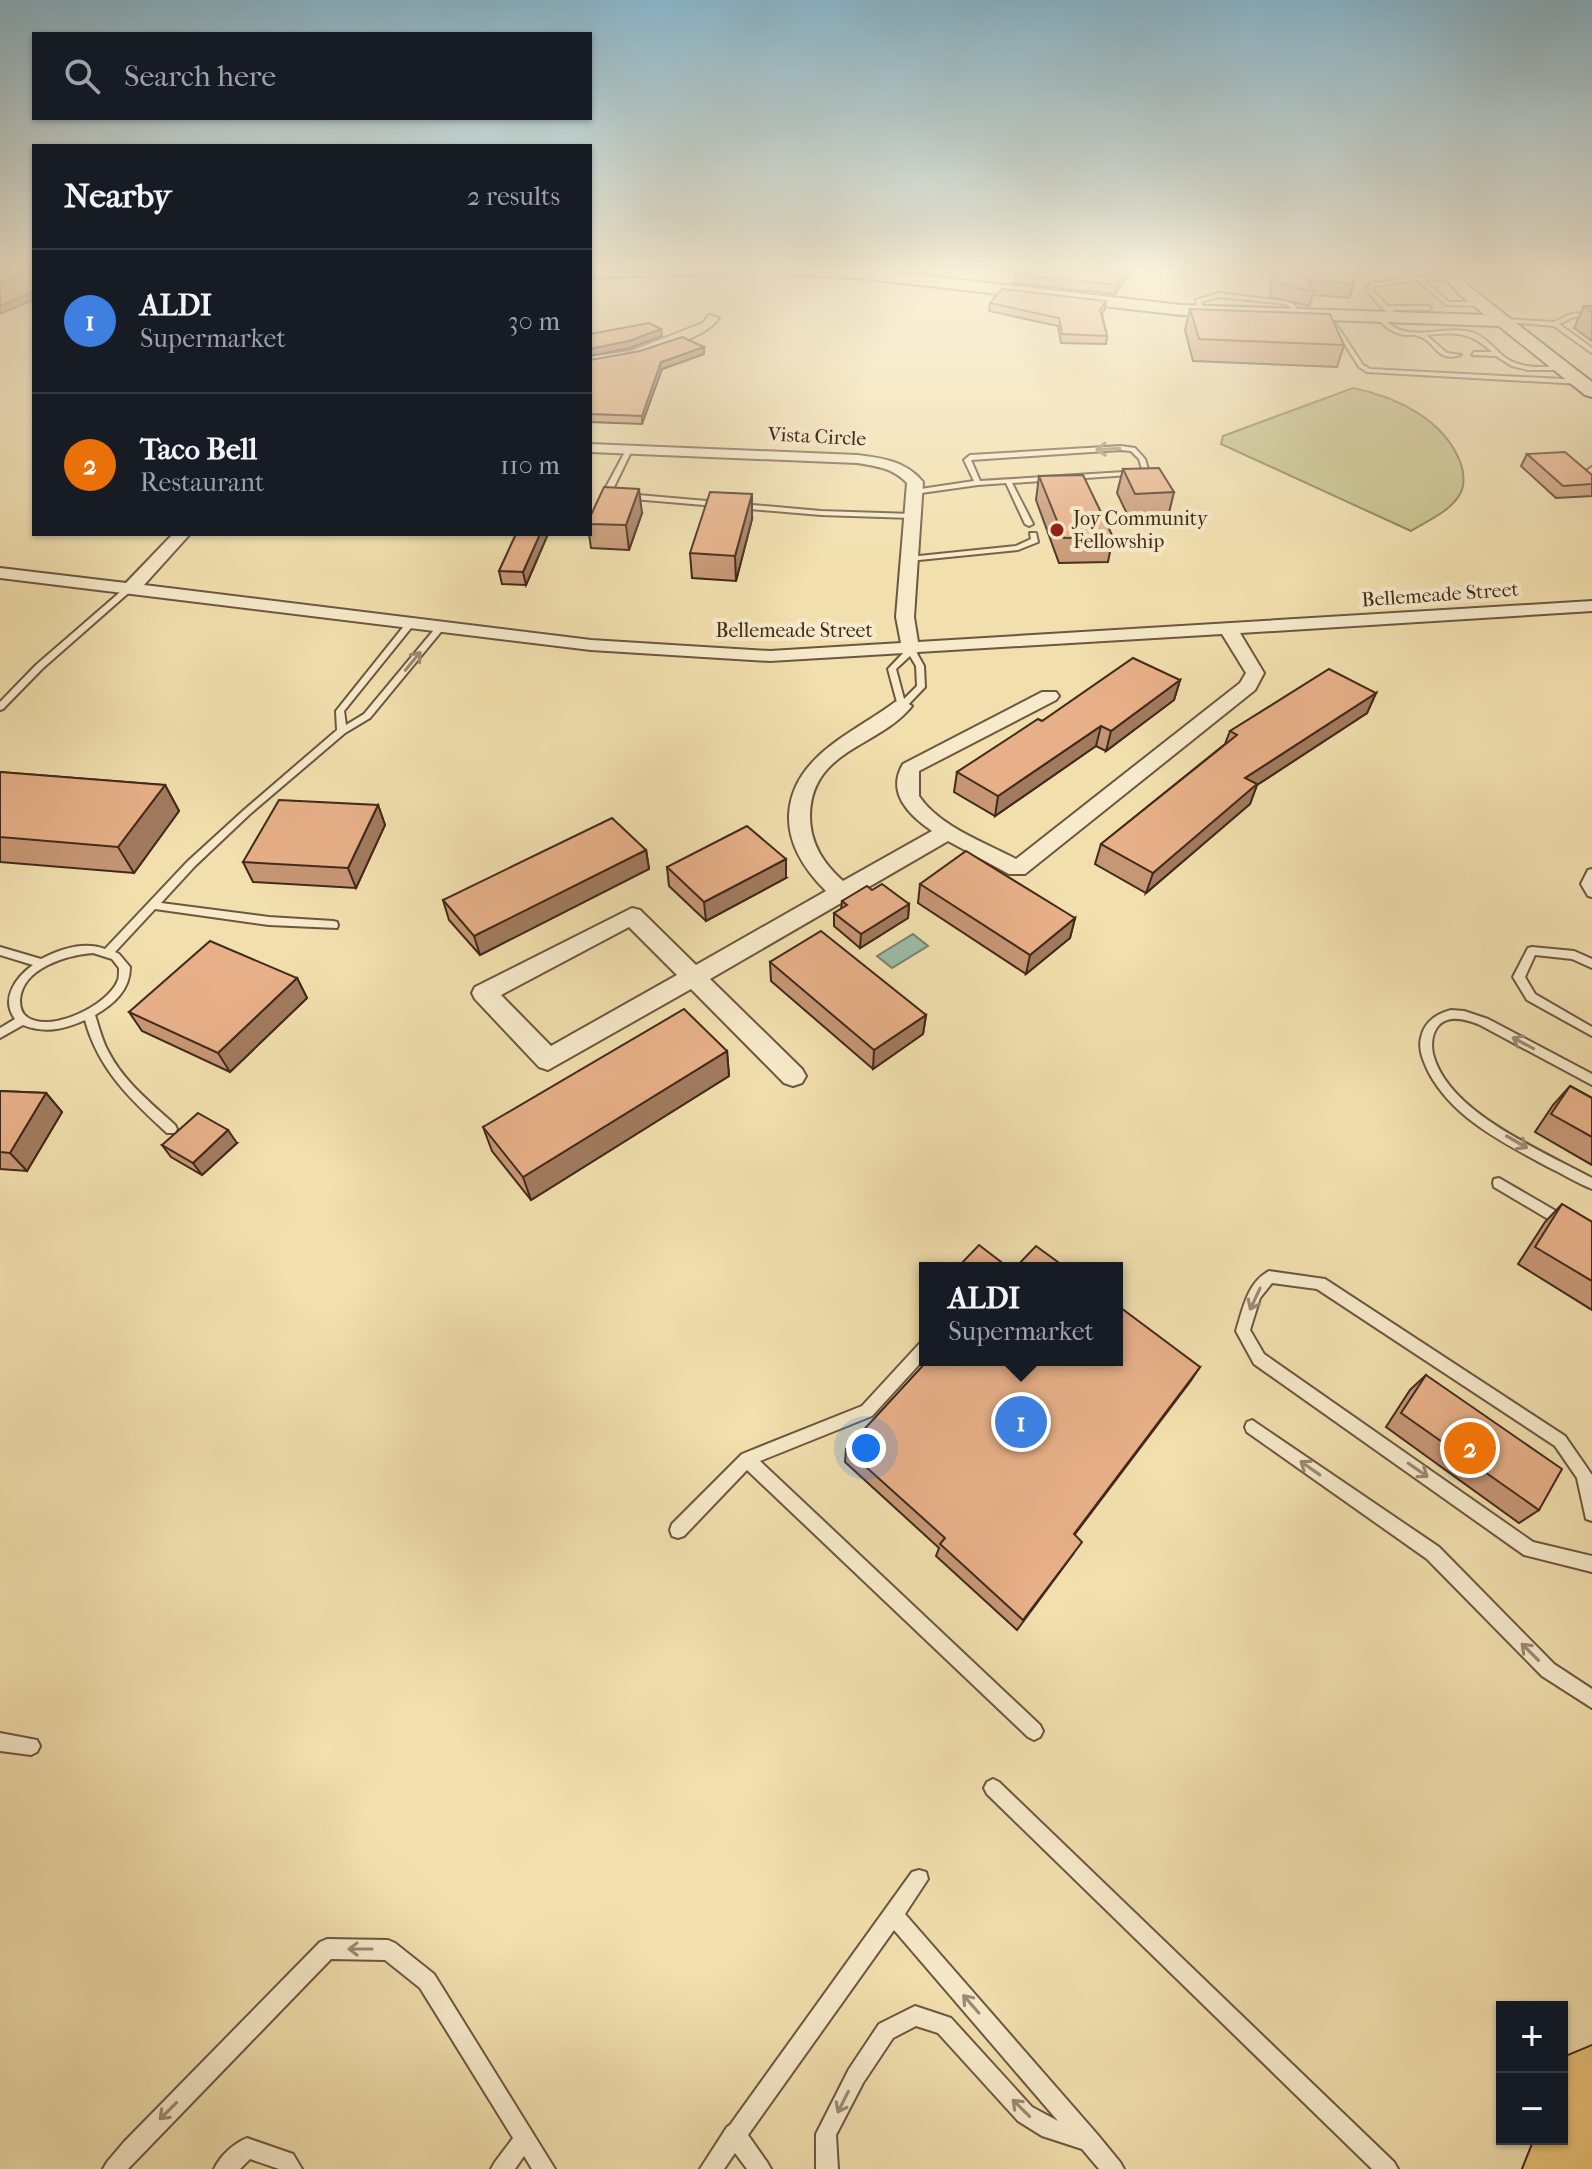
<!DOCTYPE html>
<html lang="en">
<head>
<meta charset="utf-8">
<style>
  :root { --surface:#171b24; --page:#20242c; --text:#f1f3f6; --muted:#9ea1a6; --line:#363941; --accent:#0f766e }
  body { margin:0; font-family:"IM FELL French Canon",serif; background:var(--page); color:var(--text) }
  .controls { position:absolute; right:24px; bottom:24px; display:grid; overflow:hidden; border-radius:0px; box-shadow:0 2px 6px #0004 }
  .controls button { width:72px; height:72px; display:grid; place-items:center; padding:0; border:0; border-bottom:2px solid var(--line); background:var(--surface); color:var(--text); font:40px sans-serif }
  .you { position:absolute; left:866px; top:1448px; width:28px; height:28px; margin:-20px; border:6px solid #fff; border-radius:50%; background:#1a73e8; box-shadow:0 0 0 12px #1a73e833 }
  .badge { display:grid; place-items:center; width:52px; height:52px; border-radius:50%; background:var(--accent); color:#fff; font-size:26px; font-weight:700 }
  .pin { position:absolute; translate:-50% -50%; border:4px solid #fff; box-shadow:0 2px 8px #0006 }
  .popup { position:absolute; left:919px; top:1262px; width:204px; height:104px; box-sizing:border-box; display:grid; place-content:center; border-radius:0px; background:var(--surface); filter:drop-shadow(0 2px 6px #0005); font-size:26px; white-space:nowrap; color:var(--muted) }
  .popup b { font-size:30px; color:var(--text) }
  .popup::after { content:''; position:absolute; left:50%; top:100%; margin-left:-16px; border:16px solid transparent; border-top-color:var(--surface) }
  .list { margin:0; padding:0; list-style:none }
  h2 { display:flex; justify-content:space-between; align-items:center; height:104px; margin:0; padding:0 32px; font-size:34px }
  h2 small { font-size:26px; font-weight:400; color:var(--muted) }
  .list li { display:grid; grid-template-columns:52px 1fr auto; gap:24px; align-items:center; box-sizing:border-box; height:144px; padding:0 32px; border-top:2px solid var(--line) }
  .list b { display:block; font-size:30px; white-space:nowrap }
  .list p { margin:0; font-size:26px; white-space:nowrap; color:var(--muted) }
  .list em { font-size:26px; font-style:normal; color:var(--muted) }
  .icon { flex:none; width:44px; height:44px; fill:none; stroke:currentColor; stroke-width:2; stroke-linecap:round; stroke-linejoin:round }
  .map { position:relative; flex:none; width:1592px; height:2169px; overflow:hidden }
  .search { position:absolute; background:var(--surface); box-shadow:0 2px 6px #0004; left:32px; top:32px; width:560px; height:88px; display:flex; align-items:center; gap:20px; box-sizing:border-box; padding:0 28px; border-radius:0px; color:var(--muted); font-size:30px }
  .panel { position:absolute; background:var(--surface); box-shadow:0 2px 6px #0004; left:32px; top:144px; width:560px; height:392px; border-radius:0px }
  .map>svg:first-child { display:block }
  .green { fill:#c2c085; stroke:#827450; stroke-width:2 }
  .water { fill:#9bbda6; stroke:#77826e; stroke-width:2 }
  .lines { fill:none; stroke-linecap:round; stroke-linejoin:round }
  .lane-casing { stroke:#6d5640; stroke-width:4 }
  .street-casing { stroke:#6d5640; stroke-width:4 }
  .secondary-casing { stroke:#41291b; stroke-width:4 }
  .primary-casing { stroke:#41291b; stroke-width:4 }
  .lane { fill:#f6eaca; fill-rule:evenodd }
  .street { fill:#f6eaca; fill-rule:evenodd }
  .secondary { fill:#f6eaca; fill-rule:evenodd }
  .primary { fill:#e8c076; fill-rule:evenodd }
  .wall { fill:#c79775; stroke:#41291b; stroke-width:2 }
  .shaded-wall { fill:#a27b5f; stroke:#41291b; stroke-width:2 }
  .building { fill:#e7b088; stroke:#41291b; stroke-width:2 }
  .oneway { stroke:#9c8a72 }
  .poi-dot { fill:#8f2418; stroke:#f6eaca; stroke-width:3 }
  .labels { text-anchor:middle; stroke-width:8; stroke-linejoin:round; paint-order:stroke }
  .far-street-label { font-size:20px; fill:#41291b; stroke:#f6eaca }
  .far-poi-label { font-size:20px; fill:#41291b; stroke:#f6eaca; text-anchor:start }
</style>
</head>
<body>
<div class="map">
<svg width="1592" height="2169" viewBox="0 0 1592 2169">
  <rect width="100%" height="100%" fill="#f1dfad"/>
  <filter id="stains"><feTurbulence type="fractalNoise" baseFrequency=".0025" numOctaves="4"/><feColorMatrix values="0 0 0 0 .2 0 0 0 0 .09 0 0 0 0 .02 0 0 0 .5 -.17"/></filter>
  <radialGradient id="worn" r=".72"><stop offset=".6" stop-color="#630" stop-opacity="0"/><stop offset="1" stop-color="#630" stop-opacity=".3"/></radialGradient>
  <path class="green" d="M 1353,388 C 1397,397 1445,420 1461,464 C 1464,472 1465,486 1460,494 C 1451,511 1427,521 1411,531 L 1221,444 L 1223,436 Z"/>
  <polygon class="water" points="913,934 928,946 892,968 877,956"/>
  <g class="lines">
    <defs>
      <g id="lane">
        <polygon points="1418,276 1452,276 1450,279 1423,280 1449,302 1482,302 1485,304 1482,306 1446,305 1417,280 1375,286 1372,290 1388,306 1428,306 1431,308 1428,310 1392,310 1400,318 1397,320 1383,309 1366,290 1371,284"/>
        <polygon points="1219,293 1289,302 1295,306 1300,316 1295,317 1291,308 1286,304 1219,297 1201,302 1203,311 1198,312 1196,300"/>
        <polygon points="1592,312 1592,316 1574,317 1559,324 1592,348 1592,353 1554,326 1500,321 1503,319 1554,322 1571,314"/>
        <path d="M 1379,316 C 1386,321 1392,327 1400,330 C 1423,338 1449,325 1474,333 C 1486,338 1494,348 1503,356 C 1521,370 1542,367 1563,366 L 1566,368 L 1563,370 L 1528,370 L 1512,366 L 1496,356 L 1472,355 L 1474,352 L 1492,352 C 1470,331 1455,332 1426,335 L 1447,353 L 1461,355 C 1435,363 1437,341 1418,336 C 1413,334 1409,335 1405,335 C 1393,333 1386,327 1377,319 Z"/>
        <polygon points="1328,318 1332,318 1363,365 1370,369 1581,380 1584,382 1581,384 1367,372 1359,367"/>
        <path d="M 1121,446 L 1135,448 L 1145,459 L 1148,469 L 1144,474 L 1012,483 L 1033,524 L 1029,526 L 1025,524 L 1006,483 L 978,485 L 914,494 L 910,492 L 914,490 L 974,481 L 964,460 L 970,455 ZM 1121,450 L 1131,451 L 1139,459 L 1142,469 L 1140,471 L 980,481 L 971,460 Z"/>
        <polygon points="629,448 632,450 613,489 615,493 821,511 912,514 916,516 912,518 821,515 610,497 605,489 626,450"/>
        <polygon points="1592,467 1592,476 1586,471"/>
        <polygon points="1030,533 1036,533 1038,542 1018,550 909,561 905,559 909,557 1016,546 1031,539"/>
        <polygon points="126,587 133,589 42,669 3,709 0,710 0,702 36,665"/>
        <path d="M 408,621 L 415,623 L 344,711 L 346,725 L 364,714 L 438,625 L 445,627 L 370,718 L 345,733 L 250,814 L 195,866 L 161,903 L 269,917 L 333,921 L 337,922 L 338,925 L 337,928 L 269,925 L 155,909 L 115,952 L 119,954 L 130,967 C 130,990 114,1004 95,1015 C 99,1027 102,1040 108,1051 C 123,1081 151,1103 175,1125 L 177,1129 L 175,1133 L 167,1133 C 131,1100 98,1069 85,1020 C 65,1029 45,1034 23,1025 L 0,1038 L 0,1028 L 15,1019 C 0,999 16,977 33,965 L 0,955 L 0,947 L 41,959 C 60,949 84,941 105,949 L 187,862 L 244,810 L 337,730 L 336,711 ZM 93,953 L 112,959 L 119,968 C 119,971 119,978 118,980 C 109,1005 50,1034 27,1017 C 21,1013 20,1006 20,1000 C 22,968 67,955 93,953 Z"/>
        <path d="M 908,648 L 914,648 L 924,666 L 925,687 L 905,708 L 902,709 L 898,706 L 888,669 ZM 910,656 L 916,666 L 917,686 L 904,699 L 896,669 Z"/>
        <polygon points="1592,869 1592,897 1588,896 1581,884 1588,870"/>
        <polygon points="1532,947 1574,951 1592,959 1592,968 1572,959 1535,955 1525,977 1535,994 1592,1027 1592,1036 1527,1000 1513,977 1528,948"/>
        <path d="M 1451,1010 L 1464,1011 L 1488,1019 L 1592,1074 L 1592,1085 L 1480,1025 C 1468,1020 1450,1014 1439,1025 C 1432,1033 1431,1044 1433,1054 C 1448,1113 1543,1151 1592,1178 L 1592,1189 C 1577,1183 1563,1174 1548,1167 C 1504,1143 1454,1119 1429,1073 C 1424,1062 1418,1050 1421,1038 C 1424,1022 1436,1014 1451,1010 Z"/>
        <polygon points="1499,1178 1592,1232 1592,1245 1494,1187 1493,1183 1494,1179"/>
        <path d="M 1269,1271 L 1325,1279 L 1565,1436 L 1592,1475 L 1592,1521 L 1586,1519 L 1577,1478 L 1555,1446 L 1317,1289 L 1272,1283 L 1260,1298 L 1250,1330 L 1264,1354 L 1533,1542 L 1592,1556 L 1592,1572 L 1524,1555 L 1254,1364 L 1236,1331 C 1243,1309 1247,1283 1269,1271 Z"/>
        <polygon points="925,1341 925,1358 872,1416 760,1461 1040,1725 1043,1731 1040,1737 1034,1740 1028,1737 747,1470 684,1536 678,1538 672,1536 670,1530 672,1524 742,1454 862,1406 920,1343"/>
        <polygon points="1252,1420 1439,1547 1554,1664 1592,1689 1592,1708 1542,1676 1427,1559 1247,1432 1245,1427 1247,1422"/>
        <polygon points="0,1733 37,1740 40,1746 37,1752 31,1755 0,1751"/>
        <polygon points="993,1779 999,1782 1394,2162 1398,2169 1372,2169 987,1794 984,1788 987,1782"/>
        <polygon points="919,1870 926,1872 928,1879 905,1914 1097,2134 1120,2162 1124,2169 1099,2169 1082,2149 1042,2136 1018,2121 938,2033 916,2026 893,2038 863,2083 836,2135 838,2169 816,2169 816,2134 849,2069 879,2024 915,2006 951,2018 1032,2107 1058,2121 894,1930 748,2135 767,2162 771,2169 747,2169 735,2153 724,2169 700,2169 727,2127 730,2125 912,1872"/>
        <polygon points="327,1939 388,1940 395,1943 434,1974 555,2169 532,2169 524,2156 515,2169 491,2169 495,2162 513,2138 420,1988 385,1960 331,1959 128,2169 103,2169 107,2162 124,2142 320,1942"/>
        <path d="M 247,2138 L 293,2154 L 302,2169 L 279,2169 L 250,2159 L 240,2169 L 214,2169 C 220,2156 234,2143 247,2138 Z"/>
      </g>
      <g id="street">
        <path d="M 709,315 L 719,318 C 700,345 623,360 590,365 L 590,357 L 631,351 L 703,323 Z"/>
        <path d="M 590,444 L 857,455 C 882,458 906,461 923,482 L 914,617 L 918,642 L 1592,601 L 1592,611 L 1240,633 L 1264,673 L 1255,690 L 1025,874 L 1009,874 L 948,841 L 710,979 L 802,1069 L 806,1076 L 802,1083 L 793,1086 L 784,1083 L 691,989 L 548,1070 L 539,1067 L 475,999 L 472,993 L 475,987 L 632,908 L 640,910 L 696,965 L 826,891 C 805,870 788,845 789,815 C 792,756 854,733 895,702 L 902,700 L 912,706 C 878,748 811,749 810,816 C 810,844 824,864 843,881 L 932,831 C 909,815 886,793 903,764 L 1042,692 L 1056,692 L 1059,696 L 1056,700 L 919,771 L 919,796 C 940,827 984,842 1016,859 L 1240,683 L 1246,673 L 1222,634 L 918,652 L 911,655 L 904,653 L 770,661 L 591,650 L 0,578 L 0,568 L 126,583 L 173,534 L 190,534 L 144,585 L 591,640 L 770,651 L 901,643 L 896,617 L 907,483 C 893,468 876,466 857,463 L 590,452 ZM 629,927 L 677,975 L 551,1046 L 501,995 Z"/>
      </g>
      <g id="secondary">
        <polygon points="590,269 747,269 739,274 590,277"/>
        <polygon points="776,269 868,269 1181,305 1485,315 1459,294 1437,269 1454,269 1471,288 1592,382 1592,397 1585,395 1499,326 1181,315 868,279 784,274"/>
      </g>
      <polygon id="primary" points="1592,2046 1592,2169 1523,2169 1535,2139 1562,2139 1562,2071 1568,2056"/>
    </defs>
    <use href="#lane" class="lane-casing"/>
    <use href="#street" class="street-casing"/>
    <use href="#secondary" class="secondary-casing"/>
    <use href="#primary" class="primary-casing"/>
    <use href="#lane" class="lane"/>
    <use href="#street" class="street"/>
    <use href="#secondary" class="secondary"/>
    <use href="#primary" class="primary"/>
  </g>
  <g class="wall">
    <polygon points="1132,269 1115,294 1014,283 1015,274"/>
    <polygon points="1273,269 1354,269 1354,284 1349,298 1313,295 1309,306 1270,297"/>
    <polygon points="990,303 1105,309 1102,314 1107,336 1106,344 1061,343 1058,326 989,311"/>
    <polygon points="1584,306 1592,306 1592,341 1574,328"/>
    <polygon points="1190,309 1344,345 1337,367 1193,361 1185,330"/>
    <polygon points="704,354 662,369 642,424 590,422 590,360"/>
    <polygon points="1527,454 1592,475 1592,496 1556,498 1521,466"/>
    <polygon points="1123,469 1174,492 1168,517 1129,518 1117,493"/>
    <polygon points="1039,476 1113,537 1108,562 1059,563 1036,500"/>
    <polygon points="642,513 629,550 591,548 589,534 590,534 590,517"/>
    <polygon points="752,519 736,581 692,578 690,553"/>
    <polygon points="516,534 548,534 526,585 502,584 499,571"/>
    <polygon points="1180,680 1174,700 1106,751 1096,746 995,816 954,792 957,772 1042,721"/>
    <polygon points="1376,693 1367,713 1257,785 1250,804 1146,893 1095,864 1101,844 1225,744 1230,731"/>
    <polygon points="0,772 165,785 179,811 134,873 0,862"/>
    <polygon points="378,805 385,825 356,888 253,882 243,862"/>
    <polygon points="646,850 649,869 480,955 449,920 443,900"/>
    <polygon points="667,867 786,878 706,921 669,886"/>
    <polygon points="920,884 1075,918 1070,938 1026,974 918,903"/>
    <polygon points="872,890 909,904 908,918 860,948 834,926 834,913 841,909 842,901"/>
    <polygon points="770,962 926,1015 923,1034 873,1069 771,981"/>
    <polygon points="297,978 307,998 230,1072 142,1031 129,1012"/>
    <polygon points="727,1051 729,1076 531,1200 492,1151 483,1127"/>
    <polygon points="1570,1086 1592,1098 1592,1165 1535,1132 1553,1105"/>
    <polygon points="0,1091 46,1093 62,1112 27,1171 0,1169"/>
    <polygon points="237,1143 202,1175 171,1157 162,1145"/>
    <polygon points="1562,1204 1592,1222 1592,1310 1518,1264 1545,1222"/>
    <polygon points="1200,1367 1074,1535 1074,1553 1017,1630 936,1556 939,1548 845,1462 846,1449"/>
    <polygon points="1426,1375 1539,1510 1519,1523 1386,1427 1410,1390"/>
  </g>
  <g class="shaded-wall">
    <polygon points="0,269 7,269 7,270 0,276"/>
    <polygon points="1128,269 1132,269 1115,294 1117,285"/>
    <polygon points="34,290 34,298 31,301 0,314 0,306"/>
    <polygon points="1106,301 1105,309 1099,318 1100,310"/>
    <polygon points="661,329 662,336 630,348 590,356 590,349"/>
    <polygon points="704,347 704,354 662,369 642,424 642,416 661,362"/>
    <polygon points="639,489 642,513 629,550 626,525"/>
    <polygon points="752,494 752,519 736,581 735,556"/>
    <polygon points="540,534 548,534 526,585 523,572"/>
    <polygon points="1180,680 1174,700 1106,751 1111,731"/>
    <polygon points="1376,693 1367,713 1257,785 1250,804 1146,893 1153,873 1245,778"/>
    <polygon points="1101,726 1096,746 995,816 998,796"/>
    <polygon points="165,785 179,811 134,873 118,847"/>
    <polygon points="378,805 385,825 356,888 348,868"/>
    <polygon points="646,850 649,869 480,955 474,936"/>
    <polygon points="786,859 786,878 706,921 704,902"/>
    <polygon points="909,904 908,918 860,948 861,934"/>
    <polygon points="1075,918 1070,938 1026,974 1030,955"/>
    <polygon points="297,978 307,998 230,1072 218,1053"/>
    <polygon points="926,1015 923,1034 873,1069 874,1050"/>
    <polygon points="727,1051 729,1076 531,1200 523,1177"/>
    <polygon points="46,1093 62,1112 27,1171 10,1153"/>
    <polygon points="228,1130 237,1143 202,1175 193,1163"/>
    <polygon points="1200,1367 1190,1382 1066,1546 1074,1534"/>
  </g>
  <g class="building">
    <polygon points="26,269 34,269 34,290 28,294 0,306 0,284"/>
    <polygon points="1019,269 1128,269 1117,285 1015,274"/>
    <polygon points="1276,269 1354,269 1354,284 1308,280 1314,292 1274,282"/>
    <polygon points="1002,289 1106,301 1100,310 1107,336 1062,334 1059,318 990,303"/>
    <polygon points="1584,306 1592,306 1592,312"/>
    <polygon points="1190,309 1330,314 1344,345 1199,339"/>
    <polygon points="649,323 661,329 629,341 590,349 590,334"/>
    <polygon points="682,337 704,347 661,362 642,416 590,414 590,360 640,351"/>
    <polygon points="1565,452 1592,475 1592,484 1563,486 1527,454"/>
    <polygon points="1159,468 1174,492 1135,494 1123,469"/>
    <polygon points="1083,475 1113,537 1064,538 1039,476"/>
    <polygon points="604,487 639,489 626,525 590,524 590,517"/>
    <polygon points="710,492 752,494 735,556 690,553"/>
    <polygon points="516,534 540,534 523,572 499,571"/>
    <polygon points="1133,658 1180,680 1111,731 1101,726 998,796 957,772 1038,719 1042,721"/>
    <polygon points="1329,669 1376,693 1245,778 1257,784 1153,873 1101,844 1237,735 1230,731"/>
    <polygon points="0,772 165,785 118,847 0,837"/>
    <polygon points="279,800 378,805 348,868 243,862"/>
    <polygon points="612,818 646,850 474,936 443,900"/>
    <polygon points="747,826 786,859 704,902 667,867"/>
    <polygon points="966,851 1075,918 1030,955 920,884"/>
    <polygon points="882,884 909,904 861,934 834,913 847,905 842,901 867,886 872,890"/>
    <polygon points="821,931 926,1015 874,1050 770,962"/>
    <polygon points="210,941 297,978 218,1053 129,1012"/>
    <polygon points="684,1009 727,1051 523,1177 483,1127"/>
    <polygon points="1570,1086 1592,1098 1592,1137 1551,1114"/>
    <polygon points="0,1091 46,1093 10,1153 0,1152"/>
    <polygon points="198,1113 228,1130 193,1163 162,1145"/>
    <polygon points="1562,1204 1592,1222 1592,1281 1535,1247"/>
    <polygon points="979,1245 1009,1268 957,1268"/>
    <polygon points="1036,1246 1066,1268 1015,1268"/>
    <polygon points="1117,1305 1200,1367 1074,1534 1082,1542 1023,1620 940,1544 945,1538 846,1449 928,1360 1117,1360"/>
    <polygon points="1426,1375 1562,1469 1539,1510 1401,1413"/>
  </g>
  <defs><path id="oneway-shaft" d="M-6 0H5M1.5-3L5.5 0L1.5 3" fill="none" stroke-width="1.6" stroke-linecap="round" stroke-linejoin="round" transform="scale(2)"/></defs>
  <g class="oneway">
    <use href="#oneway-shaft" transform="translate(1108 449) rotate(177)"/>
    <use href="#oneway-shaft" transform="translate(413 661) rotate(-50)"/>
    <use href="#oneway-shaft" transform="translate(1523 1043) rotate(-152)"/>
    <use href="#oneway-shaft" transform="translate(1517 1142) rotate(30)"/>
    <use href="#oneway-shaft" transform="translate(1255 1299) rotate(115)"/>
    <use href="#oneway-shaft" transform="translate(1310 1468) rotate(-145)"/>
    <use href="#oneway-shaft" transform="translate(1418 1470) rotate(35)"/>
    <use href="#oneway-shaft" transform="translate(1530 1652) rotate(-135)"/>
    <use href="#oneway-shaft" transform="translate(360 1949) rotate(-180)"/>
    <use href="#oneway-shaft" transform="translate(971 2004) rotate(-131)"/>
    <use href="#oneway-shaft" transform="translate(843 2102) rotate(117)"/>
    <use href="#oneway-shaft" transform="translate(1021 2108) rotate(-135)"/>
    <use href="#oneway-shaft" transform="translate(168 2111) rotate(135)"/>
  </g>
  <linearGradient id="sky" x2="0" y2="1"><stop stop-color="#89b8ce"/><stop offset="0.47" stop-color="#f9f1da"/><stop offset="1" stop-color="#f9f1da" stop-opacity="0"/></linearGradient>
  <rect width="1592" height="573" fill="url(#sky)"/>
  <circle class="poi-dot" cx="1057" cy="530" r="8"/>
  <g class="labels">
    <g class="far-street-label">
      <text transform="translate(817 436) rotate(3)" y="7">Vista Circle</text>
      <text transform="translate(1440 594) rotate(-4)" y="7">Bellemeade Street</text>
      <text x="794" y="637">Bellemeade Street</text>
    </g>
    <g class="far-poi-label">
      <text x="1073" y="525">Joy Community<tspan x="1073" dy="23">Fellowship</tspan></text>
    </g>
  </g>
  <rect width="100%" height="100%" filter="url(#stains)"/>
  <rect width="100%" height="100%" fill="url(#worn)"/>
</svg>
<div class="controls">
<button>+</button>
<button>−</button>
</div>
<div class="you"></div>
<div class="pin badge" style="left:1021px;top:1422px;background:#3f7fe0">1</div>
<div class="popup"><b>ALDI</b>Supermarket</div>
<div class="pin badge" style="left:1470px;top:1448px;background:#e8710a">2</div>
<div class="search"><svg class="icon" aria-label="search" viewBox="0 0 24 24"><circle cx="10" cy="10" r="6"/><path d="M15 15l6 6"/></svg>Search here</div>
<section class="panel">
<h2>Nearby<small>2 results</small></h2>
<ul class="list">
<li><span class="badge" style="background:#3f7fe0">1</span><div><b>ALDI</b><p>Supermarket</p></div><em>30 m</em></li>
<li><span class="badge" style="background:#e8710a">2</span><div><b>Taco Bell</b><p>Restaurant</p></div><em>110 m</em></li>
</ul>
</section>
</div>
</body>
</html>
